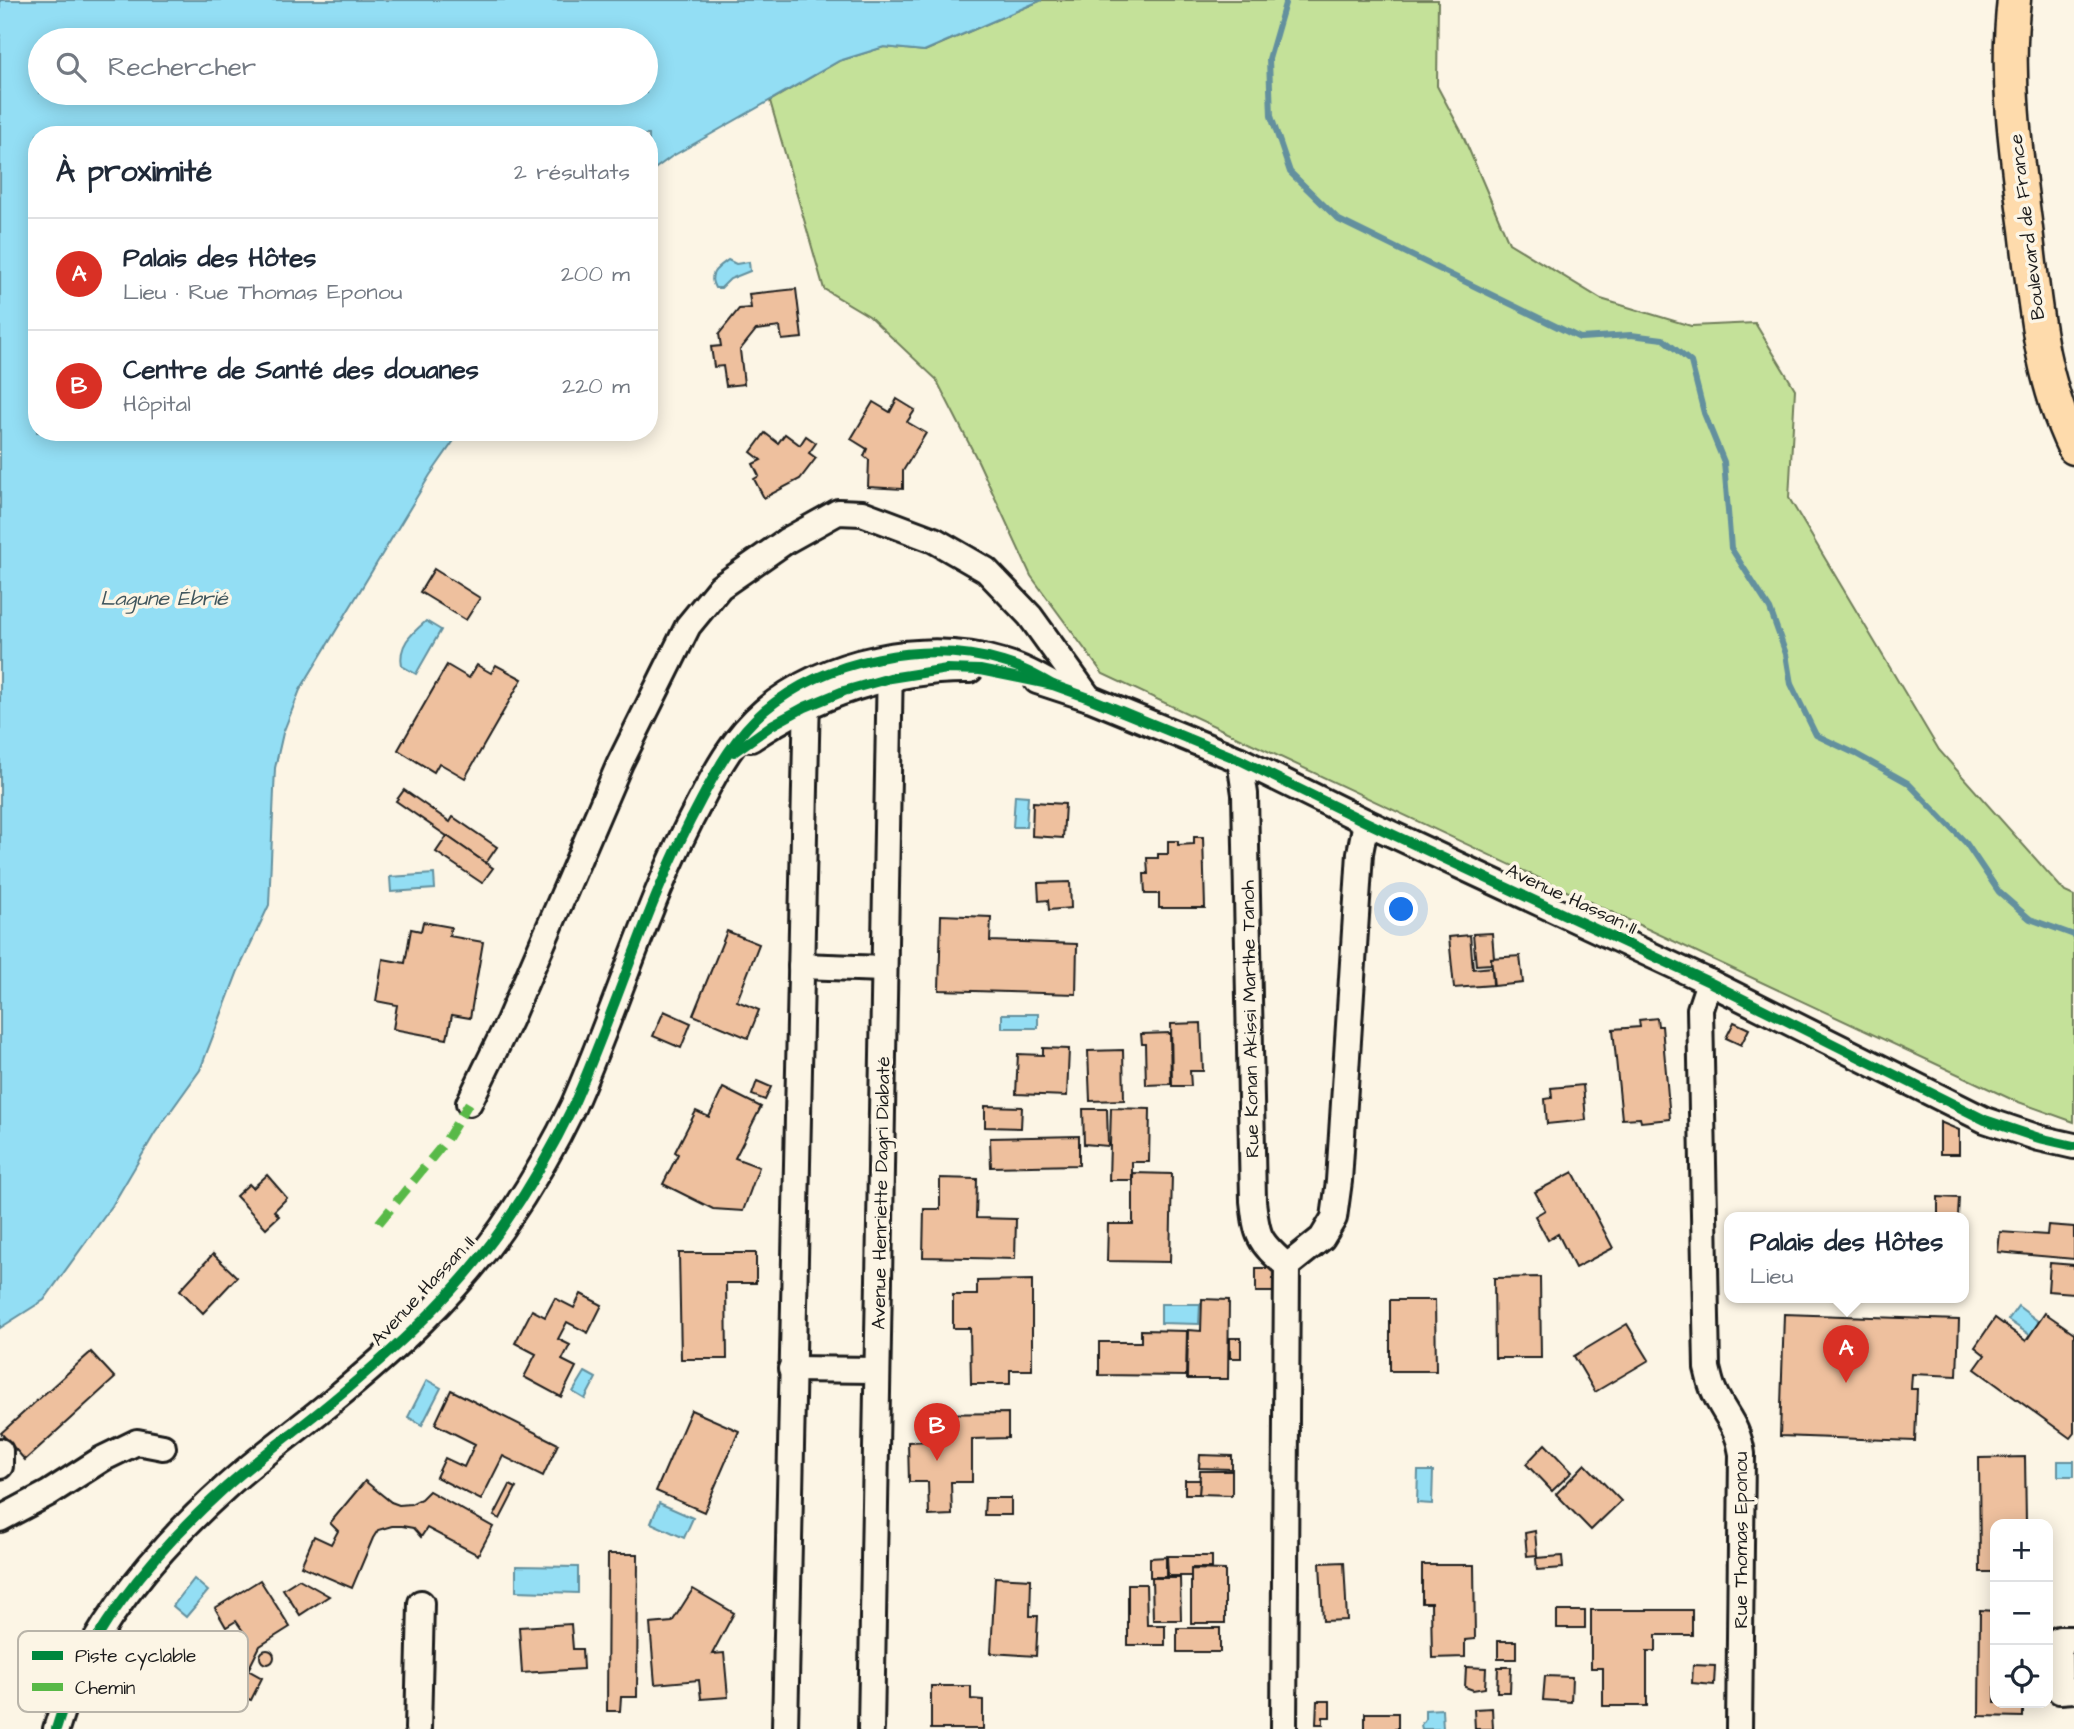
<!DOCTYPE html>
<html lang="fr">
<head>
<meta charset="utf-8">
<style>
  :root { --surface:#fff; --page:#f2f2f3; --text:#1f2937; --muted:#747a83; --line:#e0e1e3; --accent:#d93025 }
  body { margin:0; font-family:"Architects Daughter",sans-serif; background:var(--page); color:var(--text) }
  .controls { position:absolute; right:21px; bottom:21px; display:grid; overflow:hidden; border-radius:14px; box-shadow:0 4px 18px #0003 }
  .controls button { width:63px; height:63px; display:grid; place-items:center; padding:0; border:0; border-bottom:2px solid var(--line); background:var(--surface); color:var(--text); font:35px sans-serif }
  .you { position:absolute; left:1402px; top:910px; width:24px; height:24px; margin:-18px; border:5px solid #fff; border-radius:50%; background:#1a73e8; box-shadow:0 0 0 10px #1a73e833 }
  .badge { display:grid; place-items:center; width:46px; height:46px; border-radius:50%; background:var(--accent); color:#fff; font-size:23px; font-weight:700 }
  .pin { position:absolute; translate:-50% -58px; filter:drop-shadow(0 2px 4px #0008) }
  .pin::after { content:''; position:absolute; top:37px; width:24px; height:21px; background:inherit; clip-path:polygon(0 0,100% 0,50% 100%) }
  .popup { position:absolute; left:1724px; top:1212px; width:245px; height:91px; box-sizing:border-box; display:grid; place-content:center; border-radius:14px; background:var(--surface); filter:drop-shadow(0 2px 5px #0005); font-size:23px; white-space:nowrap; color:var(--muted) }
  .popup b { font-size:26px; color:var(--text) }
  .popup::after { content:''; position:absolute; left:50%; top:100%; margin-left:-14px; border:14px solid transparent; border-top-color:var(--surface) }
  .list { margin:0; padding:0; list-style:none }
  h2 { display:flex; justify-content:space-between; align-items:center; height:91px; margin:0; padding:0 28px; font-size:30px }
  h2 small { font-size:23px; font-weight:400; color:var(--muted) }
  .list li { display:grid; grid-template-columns:46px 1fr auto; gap:21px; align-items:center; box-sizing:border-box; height:112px; padding:0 28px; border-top:2px solid var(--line) }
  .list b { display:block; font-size:26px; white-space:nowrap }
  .list p { margin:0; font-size:23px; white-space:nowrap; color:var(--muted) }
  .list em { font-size:23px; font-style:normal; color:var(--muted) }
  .icon { flex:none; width:38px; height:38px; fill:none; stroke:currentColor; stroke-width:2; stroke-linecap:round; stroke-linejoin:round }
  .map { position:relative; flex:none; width:2074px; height:1729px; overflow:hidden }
  .search { position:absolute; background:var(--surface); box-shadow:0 4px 18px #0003; left:28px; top:28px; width:630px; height:77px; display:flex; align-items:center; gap:18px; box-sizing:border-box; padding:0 24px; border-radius:38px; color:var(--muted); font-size:26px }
  .panel { position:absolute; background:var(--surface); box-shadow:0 4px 18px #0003; left:28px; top:126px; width:630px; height:315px; border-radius:28px }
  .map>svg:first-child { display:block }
  .green { fill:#c4e199; stroke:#707e5a; stroke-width:2 }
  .water { fill:#93def4; stroke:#63909e; stroke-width:2; fill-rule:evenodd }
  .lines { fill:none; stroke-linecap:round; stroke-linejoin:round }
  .stream { stroke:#63909e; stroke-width:6 }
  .building { fill:#eec09e; stroke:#1c1c1c; stroke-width:2 }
  .minor-casing { stroke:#1c1c1c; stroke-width:30 }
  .major-casing { stroke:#1c1c1c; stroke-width:37 }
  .minor { stroke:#fcf5e5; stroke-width:24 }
  .major { stroke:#fedbac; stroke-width:32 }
  .quiet { stroke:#58b947; stroke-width:9; stroke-dasharray:18 9; stroke-linecap:butt }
  .cycleway-casing { stroke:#fcf5e5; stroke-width:15 }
  .cycleway { stroke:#00873e; stroke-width:10 }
  .labels { text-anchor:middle; stroke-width:7; stroke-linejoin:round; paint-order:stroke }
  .street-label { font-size:19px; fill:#1c1c1c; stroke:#fcf5e5 }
  .water-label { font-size:21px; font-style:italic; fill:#40565d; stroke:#fcf5e5 }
  .key { fill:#fcf5e5; stroke:#b9b4a9; stroke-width:2 }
  .key-label { font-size:19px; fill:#1c1c1c }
</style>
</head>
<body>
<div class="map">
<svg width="2074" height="1729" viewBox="0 0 2074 1729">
  <rect width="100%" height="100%" fill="#fcf5e5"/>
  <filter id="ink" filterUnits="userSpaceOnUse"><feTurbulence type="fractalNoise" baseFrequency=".0143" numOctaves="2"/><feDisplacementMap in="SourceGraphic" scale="14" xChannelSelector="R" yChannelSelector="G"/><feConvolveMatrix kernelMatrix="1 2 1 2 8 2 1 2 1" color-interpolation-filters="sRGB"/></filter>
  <g filter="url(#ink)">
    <polygon class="green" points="1042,0 1438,0 1437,86 1461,131 1509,243 1601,299 1691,326 1755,323 1795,389 1789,498 1939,750 2065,892 2074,896 2074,1122 2013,1100 1103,674 1031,576 978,461 936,379 869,316 824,289 770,101 839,61 884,47 925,51"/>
    <g class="water">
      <path d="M 0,0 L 1042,0 L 924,51 L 884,47 L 839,61 L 671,157 L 649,173 L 649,135 L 37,135 L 37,432 L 460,432 L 430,475 L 300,690 L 283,733 L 275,768 L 269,905 L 238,971 L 200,1070 L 155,1133 L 112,1206 L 44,1300 L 0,1328 ZM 40,40 L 646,40 L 646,93 L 40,93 Z"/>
      <path d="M 728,260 L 736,264 L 749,262 L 750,271 L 730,279 L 721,288 L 715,288 C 707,274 717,268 728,260 Z"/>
      <path d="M 426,621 L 441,630 L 416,674 L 402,666 C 398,645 411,634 426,621 Z"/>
      <polygon points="1015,795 1028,796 1026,827 1013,827"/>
      <polygon points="434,874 435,889 391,892 390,877"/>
      <rect x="1002" y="1014" width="36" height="14"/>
      <polygon points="1161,1304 1200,1304 1199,1324 1161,1323"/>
      <polygon points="2018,1306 2039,1322 2030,1335 2008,1320"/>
      <polygon points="585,1372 596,1378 585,1399 573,1392"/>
      <polygon points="427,1380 441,1388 422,1425 408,1417"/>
      <rect x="2058" y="1461" width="16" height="15"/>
      <polygon points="1418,1471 1433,1471 1432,1504 1417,1503"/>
      <polygon points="659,1503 693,1518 684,1538 651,1523"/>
      <polygon points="516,1566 578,1567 578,1593 516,1591"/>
      <polygon points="194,1579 208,1591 186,1617 173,1606"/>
      <polygon points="1442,1709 1443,1729 1422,1729 1421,1725 1425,1719 1425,1710"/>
    </g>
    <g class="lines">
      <polyline class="stream" points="1286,0 1269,59 1271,116 1290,172 1339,220 1580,338 1631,335 1663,339 1691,362 1704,413 1724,462 1731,548 1770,609 1786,654 1791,684 1816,735 1856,754 1908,783 1966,843 1999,892 2030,919 2074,935"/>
    </g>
    <g class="building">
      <polygon points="796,289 802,338 782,340 780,327 756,330 740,350 744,384 726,386 723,366 714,367 711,347 721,346 719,334 739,309 751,308 749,294"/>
      <polygon points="897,399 915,410 907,422 926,433 903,471 903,489 868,487 869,460 864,456 867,449 851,439 873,402 890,412"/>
      <polygon points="765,433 778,443 785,434 800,445 806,436 816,443 809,453 816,458 800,479 764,498 754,479 759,476 753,464 761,460 751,452"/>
      <polygon points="434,569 480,598 466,620 420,592"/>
      <polygon points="447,665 469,678 477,665 491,673 496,665 522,679 465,778 439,763 434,772 398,750"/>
      <polygon points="404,790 450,822 453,817 497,847 486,863 396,801"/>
      <polygon points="1033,802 1065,804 1063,838 1032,836"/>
      <polygon points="447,836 493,868 482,883 436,852"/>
      <polygon points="1194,837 1203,837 1205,908 1159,908 1159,894 1145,894 1144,874 1148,874 1147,858 1158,858 1158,854 1168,854 1168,841 1178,841 1178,845 1194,844"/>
      <polygon points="1070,882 1071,908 1049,910 1048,900 1039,901 1038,883"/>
      <polygon points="941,915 991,917 990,941 1077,944 1076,994 939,990"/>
      <polygon points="423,922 451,927 449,936 483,942 470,1018 452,1015 447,1039 393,1029 397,1005 376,1001 383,959 405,963 411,929 421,931"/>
      <polygon points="727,931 759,944 737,1001 759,1010 748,1038 693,1015"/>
      <polygon points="1492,933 1494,958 1491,958 1491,964 1476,965 1473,934"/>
      <polygon points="1470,935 1473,969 1492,967 1493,985 1454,988 1449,937"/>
      <polygon points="1520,956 1523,983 1494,986 1491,958"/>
      <polygon points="664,1011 691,1023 681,1048 653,1036"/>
      <polygon points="1657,1018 1658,1026 1662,1026 1670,1119 1641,1122 1640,1118 1622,1119 1613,1029 1640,1027 1639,1020"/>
      <polygon points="1734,1022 1749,1029 1741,1045 1726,1038"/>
      <polygon points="1201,1023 1203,1071 1190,1071 1191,1086 1172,1086 1171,1024"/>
      <polygon points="1170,1033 1171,1084 1146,1085 1145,1044 1142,1044 1141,1034"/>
      <polygon points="1043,1048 1069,1049 1067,1096 1016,1094 1018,1054 1043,1055"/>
      <polygon points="1123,1050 1124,1100 1090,1101 1088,1051"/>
      <polygon points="757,1081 771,1087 765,1100 752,1095"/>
      <polygon points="1583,1085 1586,1120 1547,1124 1545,1099 1552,1098 1551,1088"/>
      <polygon points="723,1088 761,1107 735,1158 759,1167 743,1211 713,1209 663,1184 678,1154 675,1152 696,1111 709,1117"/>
      <polygon points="985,1106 1022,1107 1021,1128 985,1127"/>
      <polygon points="1111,1108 1150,1109 1149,1162 1132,1162 1132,1180 1109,1180"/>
      <polygon points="1083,1109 1107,1109 1108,1146 1084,1144"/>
      <polygon points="1940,1122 1959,1130 1959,1154 1940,1154"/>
      <polygon points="1079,1136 1079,1165 991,1167 990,1138"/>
      <polygon points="1573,1172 1613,1248 1575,1268 1558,1234 1548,1240 1535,1216 1545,1210 1535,1192"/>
      <polygon points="1133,1173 1172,1174 1170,1262 1107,1261 1108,1224 1133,1224"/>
      <polygon points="267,1175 287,1198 274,1211 279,1216 266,1228 236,1196 249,1184 253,1188"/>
      <polygon points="940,1178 977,1179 976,1218 1016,1219 1015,1259 923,1257 924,1209 940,1209"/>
      <polygon points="1938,1197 1959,1198 1958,1217 1938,1217"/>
      <polygon points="2048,1225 2074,1227 2074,1259 1998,1252 2000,1232 2047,1235"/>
      <polygon points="679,1253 756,1253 756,1283 726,1283 727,1359 681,1359"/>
      <polygon points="213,1254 237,1277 203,1313 180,1290"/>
      <polygon points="2050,1263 2074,1265 2074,1293 2048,1291"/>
      <rect x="1256" y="1268" width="18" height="24"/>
      <polygon points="1540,1277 1541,1358 1495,1358 1494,1278"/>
      <polygon points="1032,1280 1032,1370 1010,1370 1010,1384 971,1384 970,1328 953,1328 953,1295 977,1295 977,1281"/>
      <polygon points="581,1294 602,1305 588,1333 567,1322 558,1339 570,1345 562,1360 576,1367 561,1397 524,1377 536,1354 515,1343 532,1310 545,1317 555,1298 574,1308"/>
      <polygon points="1202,1299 1229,1300 1228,1379 1187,1379 1188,1330 1201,1331"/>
      <polygon points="1390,1300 1435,1300 1436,1371 1390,1371"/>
      <polygon points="2045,1313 2074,1333 2074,1433 2070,1438 1975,1369 1985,1355 1975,1347 1995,1318 2026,1341"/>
      <polygon points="1784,1314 1959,1320 1957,1376 1912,1374 1911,1389 1917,1389 1915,1441 1780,1436"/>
      <polygon points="1627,1324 1649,1360 1595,1392 1574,1356"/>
      <polygon points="1141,1330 1187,1331 1186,1376 1099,1375 1099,1342 1141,1342"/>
      <rect x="1230" y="1338" width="11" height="20"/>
      <polygon points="91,1352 115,1378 25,1460 1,1433"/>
      <polygon points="451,1390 558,1444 543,1476 503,1456 481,1500 436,1477 445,1458 464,1467 475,1444 435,1424"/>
      <polygon points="691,1410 739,1431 704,1512 656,1491"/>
      <polygon points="1008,1413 1008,1438 972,1439 972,1482 951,1482 952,1515 929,1516 928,1482 909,1482 908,1442 929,1441 928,1414"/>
      <polygon points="1545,1444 1572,1472 1552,1491 1526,1464"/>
      <polygon points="1200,1455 1232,1456 1232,1469 1199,1468"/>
      <polygon points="2025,1457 2026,1524 1995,1524 1995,1572 1980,1572 1979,1458"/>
      <polygon points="1585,1464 1621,1501 1591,1530 1556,1494"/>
      <polygon points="1200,1471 1232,1471 1232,1495 1199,1494"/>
      <polygon points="1185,1480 1200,1480 1199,1494 1185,1494"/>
      <polygon points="365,1481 391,1502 399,1505 411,1504 421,1499 429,1491 493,1527 478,1555 427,1528 421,1537 413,1528 402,1526 392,1526 378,1530 373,1538 352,1588 301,1566 314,1536 331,1544 338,1531 330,1523"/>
      <polygon points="510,1485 516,1488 500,1519 494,1516"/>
      <polygon points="985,1498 1011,1498 1011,1515 984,1515"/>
      <polygon points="1535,1531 1537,1555 1527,1556 1525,1533"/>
      <polygon points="608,1554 638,1554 637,1697 621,1697 620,1711 607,1711"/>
      <polygon points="1167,1556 1212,1556 1212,1568 1191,1568 1191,1576 1168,1576"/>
      <polygon points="1562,1556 1563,1568 1537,1570 1536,1558"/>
      <polygon points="1166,1557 1166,1577 1150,1577 1150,1558"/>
      <polygon points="1344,1562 1347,1620 1323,1621 1320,1563"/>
      <polygon points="1422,1565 1474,1565 1475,1639 1465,1640 1465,1657 1432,1658 1431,1603 1422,1603"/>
      <polygon points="1191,1569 1225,1570 1225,1623 1191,1623"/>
      <polygon points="995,1577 1031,1579 1030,1616 1038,1616 1036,1656 991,1653"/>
      <polygon points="1152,1578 1180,1578 1181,1620 1153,1620"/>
      <polygon points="299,1579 329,1596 300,1615 283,1589"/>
      <polygon points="260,1580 290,1627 260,1646 248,1670 262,1678 251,1700 229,1693 232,1686 213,1678 227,1646 245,1634 236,1621 226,1627 215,1608"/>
      <polygon points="1128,1584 1146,1584 1147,1625 1165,1625 1165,1645 1128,1645"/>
      <polygon points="693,1589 734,1613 712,1654 724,1653 728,1697 701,1699 699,1680 655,1684 650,1624 672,1622"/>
      <polygon points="1591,1610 1692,1610 1692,1635 1656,1635 1656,1651 1647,1651 1647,1706 1603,1706 1603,1668 1591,1668"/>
      <polygon points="1980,1610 1995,1611 1995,1703 2023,1703 2023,1717 1979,1716"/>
      <rect x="1557" y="1611" width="28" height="17"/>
      <polygon points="571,1624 573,1649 582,1649 583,1669 522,1673 519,1627"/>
      <rect x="1177" y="1628" width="43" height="24"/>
      <rect x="1498" y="1641" width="18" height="18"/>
      <circle cx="267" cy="1657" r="7"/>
      <polygon points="1693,1665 1715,1666 1714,1685 1692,1683"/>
      <polygon points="1466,1667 1486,1668 1485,1688 1473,1690 1465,1687"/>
      <polygon points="1498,1667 1511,1667 1510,1692 1497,1692"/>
      <polygon points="1545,1676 1572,1677 1571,1702 1543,1700"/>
      <polygon points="931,1686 971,1686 971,1699 983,1700 983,1729 931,1729"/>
      <polygon points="1317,1701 1330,1701 1330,1717 1323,1717 1323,1724 1316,1724"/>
      <polygon points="1492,1708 1493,1729 1475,1729 1474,1709"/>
      <rect x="1365" y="1713" width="33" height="16"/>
    </g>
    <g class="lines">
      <defs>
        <g id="minor">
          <polyline points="1037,681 1089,698 1240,760 1366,822 1709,982 1985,1120 2039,1138 2074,1146"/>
          <path d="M 751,739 C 815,695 892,669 970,670"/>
          <path d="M 1240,760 L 1245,794 L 1253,1201 C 1257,1237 1258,1241 1287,1266 L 1284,1729"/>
          <polyline points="801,966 884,969"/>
          <path d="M 1709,982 L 1700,1009 L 1707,1368 C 1709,1375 1710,1382 1713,1389 C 1723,1414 1738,1424 1742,1454 L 1739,1729"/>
          <polyline points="469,1103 509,1021 620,763 688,626 720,587 786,541 838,512 862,513 934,540 986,570 1030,616 1089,698"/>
          <polyline points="1287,1266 1322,1238 1334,1218 1339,1181 1360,853 1366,822"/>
          <polyline points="791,1369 876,1370"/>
          <polyline points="0,1451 0,1466"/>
          <polyline points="0,1519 49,1493 102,1459 137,1442 163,1447"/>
          <polyline points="2074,1639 2059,1639 2060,1691 2074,1690"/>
          <path d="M 56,1729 C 61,1714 65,1699 72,1685 C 107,1608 164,1543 226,1487 C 259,1457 296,1431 331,1402 C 393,1351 455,1295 502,1228 C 528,1190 553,1148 573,1106 C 618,1005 648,898 701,800 C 718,767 736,735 764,711 C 826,659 926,639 1003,662 C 1021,667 1037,676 1053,685"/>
          <polyline points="418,1729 421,1603"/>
          <polyline points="785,1729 807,693"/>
          <polyline points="871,1729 890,662"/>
        </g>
        <path id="major" d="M 2014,0 C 2005,76 2016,154 2026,229 C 2035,305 2040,378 2074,448"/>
      </defs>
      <use href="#minor" class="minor-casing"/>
      <use href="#major" class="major-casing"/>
      <use href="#minor" class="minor"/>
      <use href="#major" class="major"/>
      <polyline class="quiet" points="379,1223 445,1142 469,1103"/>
      <defs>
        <g id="cycleway">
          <polyline points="734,752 772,725 805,707 844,691 890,678 947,669 980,670 1053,685 1089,698 1240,760 1366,822 1709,982 1985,1120 2039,1138 2074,1146"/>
          <path d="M 56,1729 C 61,1714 65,1699 72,1685 C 107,1608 164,1543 226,1487 C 259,1457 296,1431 331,1402 C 393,1351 455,1295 502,1228 C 528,1190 553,1148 573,1106 C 618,1005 648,898 701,800 C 718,767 736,735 764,711 C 826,659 926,639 1003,662 C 1021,667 1037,676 1053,685"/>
        </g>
      </defs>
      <use href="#cycleway" class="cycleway-casing"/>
      <use href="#cycleway" class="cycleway"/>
    </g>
  </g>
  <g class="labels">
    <g class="street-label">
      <text transform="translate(2026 227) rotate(-97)" y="7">Boulevard de France</text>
      <text transform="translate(1572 898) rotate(25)" y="7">Avenue Hassan II</text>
      <text transform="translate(1249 1019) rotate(-91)" y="7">Rue Konan Akissi Marthe Tanoh</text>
      <text transform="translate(880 1193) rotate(-89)" y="7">Avenue Henriette Dagri Diabaté</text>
      <text transform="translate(422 1290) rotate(-47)" y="7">Avenue Hassan II</text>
      <text transform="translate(1740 1540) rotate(-90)" y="7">Rue Thomas Eponou</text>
    </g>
    <g class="water-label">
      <text x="164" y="605">Lagune Ébrié</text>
    </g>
  </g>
  <rect x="18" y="1631" width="230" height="81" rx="10" class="key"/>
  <rect x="32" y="1651" width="31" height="9" fill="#00873e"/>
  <rect x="32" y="1683" width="31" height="8" fill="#58b947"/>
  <g class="key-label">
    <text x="75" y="1662">Piste cyclable</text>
    <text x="75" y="1694">Chemin</text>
  </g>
</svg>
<div class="controls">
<button>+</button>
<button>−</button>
<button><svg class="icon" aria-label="locate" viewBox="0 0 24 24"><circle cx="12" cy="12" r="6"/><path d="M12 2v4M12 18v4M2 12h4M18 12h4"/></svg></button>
</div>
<div class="you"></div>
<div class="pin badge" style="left:1846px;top:1383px">A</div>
<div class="popup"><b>Palais des Hôtes</b>Lieu</div>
<div class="pin badge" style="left:937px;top:1461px">B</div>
<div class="search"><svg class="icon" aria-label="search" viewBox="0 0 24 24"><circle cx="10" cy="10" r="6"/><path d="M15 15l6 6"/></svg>Rechercher</div>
<section class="panel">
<h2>À proximité<small>2 résultats</small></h2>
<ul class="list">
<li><span class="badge">A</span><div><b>Palais des Hôtes</b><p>Lieu · Rue Thomas Eponou</p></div><em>200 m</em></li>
<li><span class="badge">B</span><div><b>Centre de Santé des douanes</b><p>Hôpital</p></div><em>220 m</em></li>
</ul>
</section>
</div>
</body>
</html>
